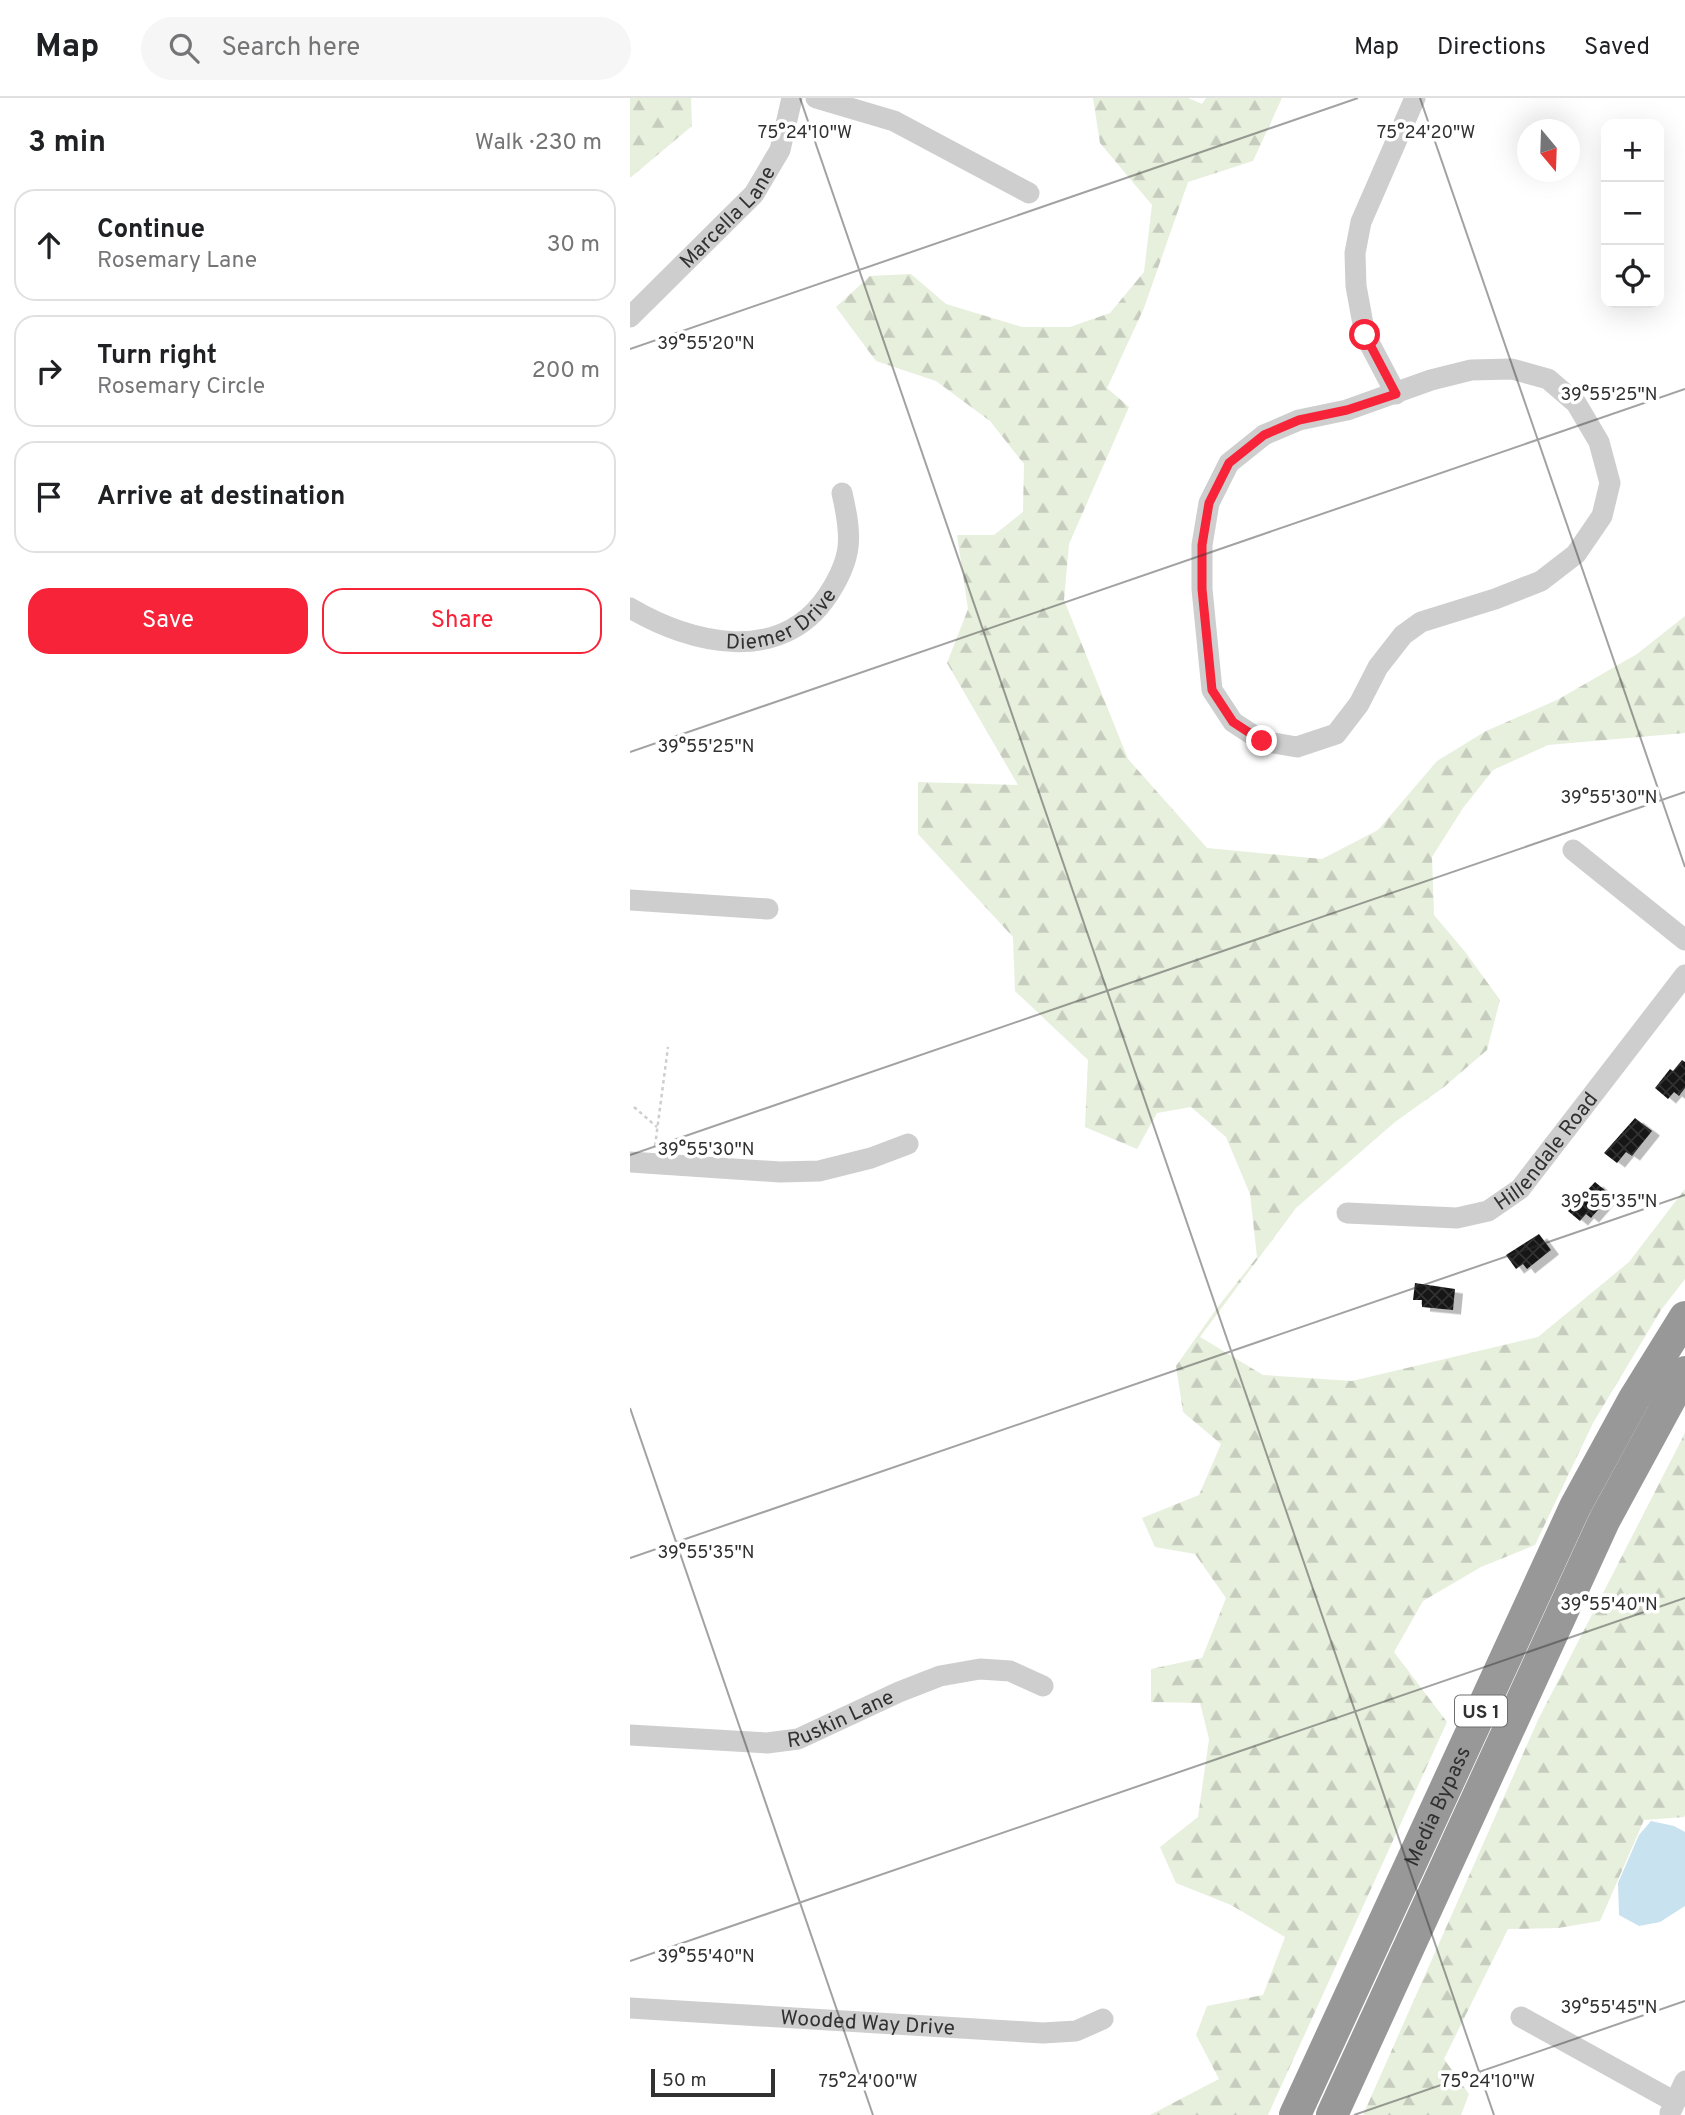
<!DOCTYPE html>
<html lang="en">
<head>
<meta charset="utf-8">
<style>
  :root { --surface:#fff; --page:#f6f6f6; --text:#202124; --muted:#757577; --line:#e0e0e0; --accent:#f72339 }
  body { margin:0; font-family:Overpass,sans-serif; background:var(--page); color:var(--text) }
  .controls { position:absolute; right:21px; top:21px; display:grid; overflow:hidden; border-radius:14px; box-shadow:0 7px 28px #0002 }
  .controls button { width:63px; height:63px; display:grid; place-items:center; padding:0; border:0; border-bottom:2px solid var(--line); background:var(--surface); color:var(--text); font:35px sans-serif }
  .compass { position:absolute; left:887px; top:21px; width:63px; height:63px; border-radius:50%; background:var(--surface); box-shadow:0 7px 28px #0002; rotate:161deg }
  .scale { position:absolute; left:21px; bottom:18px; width:124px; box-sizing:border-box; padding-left:7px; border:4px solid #313131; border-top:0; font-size:19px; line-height:24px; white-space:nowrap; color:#313131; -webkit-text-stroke:5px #fff; paint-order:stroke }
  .stop { position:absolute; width:21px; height:21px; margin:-16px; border:5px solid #f72339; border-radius:50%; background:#fff }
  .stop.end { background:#f72339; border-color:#fff; box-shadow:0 2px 7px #0008 }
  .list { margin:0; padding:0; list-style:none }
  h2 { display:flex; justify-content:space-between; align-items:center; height:91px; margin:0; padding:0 28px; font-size:30px }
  h2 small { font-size:23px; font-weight:400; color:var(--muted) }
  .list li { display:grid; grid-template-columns:46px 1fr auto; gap:21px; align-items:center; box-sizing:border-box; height:112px; margin:0 14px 14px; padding:0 14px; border:2px solid var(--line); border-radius:21px }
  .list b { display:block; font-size:26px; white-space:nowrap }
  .list p { margin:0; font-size:23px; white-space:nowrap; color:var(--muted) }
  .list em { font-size:23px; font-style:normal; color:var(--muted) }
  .actions { display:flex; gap:14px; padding:21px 28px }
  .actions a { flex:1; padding:16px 0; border:2px solid var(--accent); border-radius:21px; text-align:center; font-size:24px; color:var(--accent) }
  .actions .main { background:var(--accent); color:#fff }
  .icon { flex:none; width:38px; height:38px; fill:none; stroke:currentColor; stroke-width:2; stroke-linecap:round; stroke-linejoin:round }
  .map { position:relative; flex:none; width:1055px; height:2017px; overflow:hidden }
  header { display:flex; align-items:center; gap:42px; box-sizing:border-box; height:98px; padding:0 35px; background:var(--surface); border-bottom:2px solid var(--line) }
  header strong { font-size:33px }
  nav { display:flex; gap:38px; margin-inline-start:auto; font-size:24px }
  .search { width:490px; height:63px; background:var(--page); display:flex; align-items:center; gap:18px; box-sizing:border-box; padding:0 24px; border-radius:38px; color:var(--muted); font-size:26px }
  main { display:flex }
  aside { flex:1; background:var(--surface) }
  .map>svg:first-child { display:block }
  .forest { fill:url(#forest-firs) }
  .water { fill:#c8e2f0 }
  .building { fill:url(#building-cross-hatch); filter:url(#shadow) }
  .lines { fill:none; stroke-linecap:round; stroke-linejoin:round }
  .path { stroke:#cecece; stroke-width:2.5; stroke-dasharray:3.5 3.5; stroke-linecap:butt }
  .minor { stroke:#cecece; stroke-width:21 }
  .highway { stroke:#989898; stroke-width:32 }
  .route { stroke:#f72339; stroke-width:9 }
  .ticks { fill:none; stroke:#313131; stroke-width:2; stroke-opacity:0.45 }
  .labels { text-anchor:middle; stroke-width:7; stroke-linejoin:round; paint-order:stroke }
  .shield { fill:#fff; stroke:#6f6f6f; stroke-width:2 }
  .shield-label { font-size:19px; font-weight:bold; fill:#313131 }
  .street-label { font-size:21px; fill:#313131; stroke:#fff }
  .ticks-label { font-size:18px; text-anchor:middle; fill:#313131; stroke:#fff; stroke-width:7; stroke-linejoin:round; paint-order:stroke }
</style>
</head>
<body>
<header>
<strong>Map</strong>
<div class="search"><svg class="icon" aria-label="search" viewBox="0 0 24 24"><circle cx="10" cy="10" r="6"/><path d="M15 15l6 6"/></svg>Search here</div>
<nav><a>Map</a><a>Directions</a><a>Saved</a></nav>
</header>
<main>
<aside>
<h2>3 min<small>Walk · 230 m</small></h2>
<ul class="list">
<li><svg class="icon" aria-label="ahead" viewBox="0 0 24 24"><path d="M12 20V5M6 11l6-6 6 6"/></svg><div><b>Continue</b><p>Rosemary Lane</p></div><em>30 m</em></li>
<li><svg class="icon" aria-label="right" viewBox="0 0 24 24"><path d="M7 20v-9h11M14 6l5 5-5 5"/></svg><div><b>Turn right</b><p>Rosemary Circle</p></div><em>200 m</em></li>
<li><svg class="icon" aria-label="arrive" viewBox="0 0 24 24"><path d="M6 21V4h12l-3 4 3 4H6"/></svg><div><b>Arrive at destination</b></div></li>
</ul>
<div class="actions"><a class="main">Save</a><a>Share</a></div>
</aside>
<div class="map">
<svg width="1055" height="2017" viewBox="0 0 1055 2017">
  <defs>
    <pattern id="forest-firs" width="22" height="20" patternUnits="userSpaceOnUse" patternTransform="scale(1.75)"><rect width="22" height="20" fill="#e7efdd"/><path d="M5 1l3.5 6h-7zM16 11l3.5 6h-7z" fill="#c7cdbe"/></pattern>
    <pattern id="building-cross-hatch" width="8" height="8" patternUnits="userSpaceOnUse" patternTransform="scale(1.75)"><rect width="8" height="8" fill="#181818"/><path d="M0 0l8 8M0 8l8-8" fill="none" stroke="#313131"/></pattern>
    <filter id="shadow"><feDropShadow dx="8" dy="4.5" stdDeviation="0" flood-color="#0004"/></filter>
  </defs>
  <rect width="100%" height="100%" fill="#fff"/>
  <g class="forest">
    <polygon points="0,0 61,0 62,28 0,80"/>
    <polygon points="463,0 558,0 572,6 576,0 652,0 623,63 558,84 514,210 477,290 499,309 439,446 434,502 498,661 577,750 692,761 748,732 807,663 856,633 927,602 1007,556 1055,518 1055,635 918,647 863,672 833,710 802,759 804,817 836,855 870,902 857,952 814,989 765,1024 666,1110 570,1239 633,1277 722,1283 908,1239 999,1164 1055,1091 1055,1181 1031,1212 963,1325 905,1447 851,1469 793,1503 764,1554 817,1624 638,2017 520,2017 589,1981 566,1937 577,1908 633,1897 655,1839 601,1807 546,1785 530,1749 568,1719 579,1641 570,1605 521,1604 521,1571 572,1560 596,1500 565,1456 525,1449 512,1420 569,1397 591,1346 553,1314 546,1268 587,1210 627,1159 620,1096 596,1039 561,1009 527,1015 507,1051 455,1029 458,962 385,893 383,839 288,736 288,684 388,687 317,565 338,511 327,437 364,437 393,414 394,366 360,323 306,283 246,263 206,209 240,178 281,176 316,206 392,229 440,229 480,215 514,174 522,107 470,45"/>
    <polygon points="1055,1335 1055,1717 1054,1719 1014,1722 970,1823 928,1830 878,1831 814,1961 839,1996 831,2017 733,2017 908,1622"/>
  </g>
  <polygon class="water" points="1021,1723 1044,1728 1055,1734 1055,1808 1030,1824 1009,1828 989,1817 988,1785 1009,1737"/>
  <g class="building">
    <polygon points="1052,962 1055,964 1055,990 1049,998 1044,994 1038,1001 1025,990 1040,971 1043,973"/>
    <polygon points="1005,1020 1022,1033 1002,1058 996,1054 987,1065 974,1055"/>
    <polygon points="965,1084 981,1097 961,1120 956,1116 950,1123 938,1113"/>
    <polygon points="909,1136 921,1152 897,1171 893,1166 886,1171 876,1157"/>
    <polygon points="785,1185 825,1191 823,1212 792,1209 792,1202 783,1202"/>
  </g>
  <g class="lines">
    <g class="path">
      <polyline points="4,1009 27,1029"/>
      <polyline points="25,1048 38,949"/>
    </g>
    <g class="minor">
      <polyline points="186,0 264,23 399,95"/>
      <path id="s1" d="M 0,219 L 124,96 L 150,52 L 162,0"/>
      <polygon points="882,271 918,281 946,305 969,344 980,385 972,418 946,456 911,483 865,501 791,524 773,537 748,569 729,606 706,636 667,649 632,643 603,624 582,592 572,491 572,447 579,405 599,365 634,337 669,322 717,312 801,282 841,272"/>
      <polyline points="766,296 735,237 726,188 725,155 731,124 785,0"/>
      <path id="s2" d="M 0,510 C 61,546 151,568 198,497 C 223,459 222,439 212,395"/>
      <polyline points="943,752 1055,842"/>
      <polyline points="0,802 138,811"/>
      <polyline points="0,1064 150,1074 189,1073 241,1060 278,1046"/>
      <path id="s3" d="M 717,1115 L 827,1120 L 858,1113 L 890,1091 L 1055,877"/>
      <path id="s4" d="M 0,1637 L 137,1645 L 168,1641 L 269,1594 L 310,1578 L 350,1571 L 380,1573 L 413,1588"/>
      <path id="s5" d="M 0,1910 L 413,1935 L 446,1933 L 473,1921"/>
      <polyline points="891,1919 1045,2004"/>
      <polyline points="1040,2015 1055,1983"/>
    </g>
    <g class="highway">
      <path id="s6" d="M 665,2017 L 945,1409 L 1004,1301 L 1055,1219"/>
      <polyline points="702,2017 974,1423 1055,1274"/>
    </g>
  </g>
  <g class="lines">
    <polyline class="route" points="632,643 603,624 582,592 572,491 572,447 579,405 599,365 634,337 669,322 717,312 766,296 735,237"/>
  </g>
  <path class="ticks" d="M 170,0 L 864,2017M 790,0 L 1055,769M 0,251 L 728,0M 0,654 L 1055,291M 0,1057 L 1055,694M 0,1310 L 243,2017M 0,1460 L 1055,1097M 0,1863 L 1055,1500M 724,2017 L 1055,1903"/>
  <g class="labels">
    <rect class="shield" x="825" y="1597.5" width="52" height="31" rx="5"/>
    <g class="shield-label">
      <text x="851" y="1620">US 1</text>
    </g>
    <g class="street-label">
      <text dy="7" stroke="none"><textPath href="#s1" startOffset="140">Marcella Lane</textPath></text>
      <text dy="7" stroke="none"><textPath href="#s2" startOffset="164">Diemer Drive</textPath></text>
      <text dy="7" stroke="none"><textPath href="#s3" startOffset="226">Hillendale Road</textPath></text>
      <text dy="7" stroke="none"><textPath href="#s4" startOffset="215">Ruskin Lane</textPath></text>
      <text dy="7" stroke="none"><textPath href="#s6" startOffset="340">Media Bypass</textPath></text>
      <text dy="7" stroke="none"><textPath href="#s5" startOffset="238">Wooded Way Drive</textPath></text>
    </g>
  </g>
  <g class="ticks-label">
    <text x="175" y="40">75°24'10"W</text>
    <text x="796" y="40">75°24'20"W</text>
    <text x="76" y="251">39°55'20"N</text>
    <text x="979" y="302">39°55'25"N</text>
    <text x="76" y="654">39°55'25"N</text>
    <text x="979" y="705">39°55'30"N</text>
    <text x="76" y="1057">39°55'30"N</text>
    <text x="979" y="1109">39°55'35"N</text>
    <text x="76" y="1460">39°55'35"N</text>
    <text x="979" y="1512">39°55'40"N</text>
    <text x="76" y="1864">39°55'40"N</text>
    <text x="979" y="1915">39°55'45"N</text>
    <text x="238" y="1989">75°24'00"W</text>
    <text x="858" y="1989">75°24'10"W</text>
  </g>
</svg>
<div class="controls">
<button>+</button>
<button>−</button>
<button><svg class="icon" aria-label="locate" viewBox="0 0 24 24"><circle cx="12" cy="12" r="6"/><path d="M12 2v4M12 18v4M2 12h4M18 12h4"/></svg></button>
</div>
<svg class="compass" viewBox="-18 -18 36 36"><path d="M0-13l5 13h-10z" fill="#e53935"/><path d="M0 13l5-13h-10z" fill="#757577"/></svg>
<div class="scale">50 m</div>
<div class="stop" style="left:735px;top:237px"></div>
<div class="stop end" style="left:632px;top:643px"></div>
</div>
</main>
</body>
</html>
